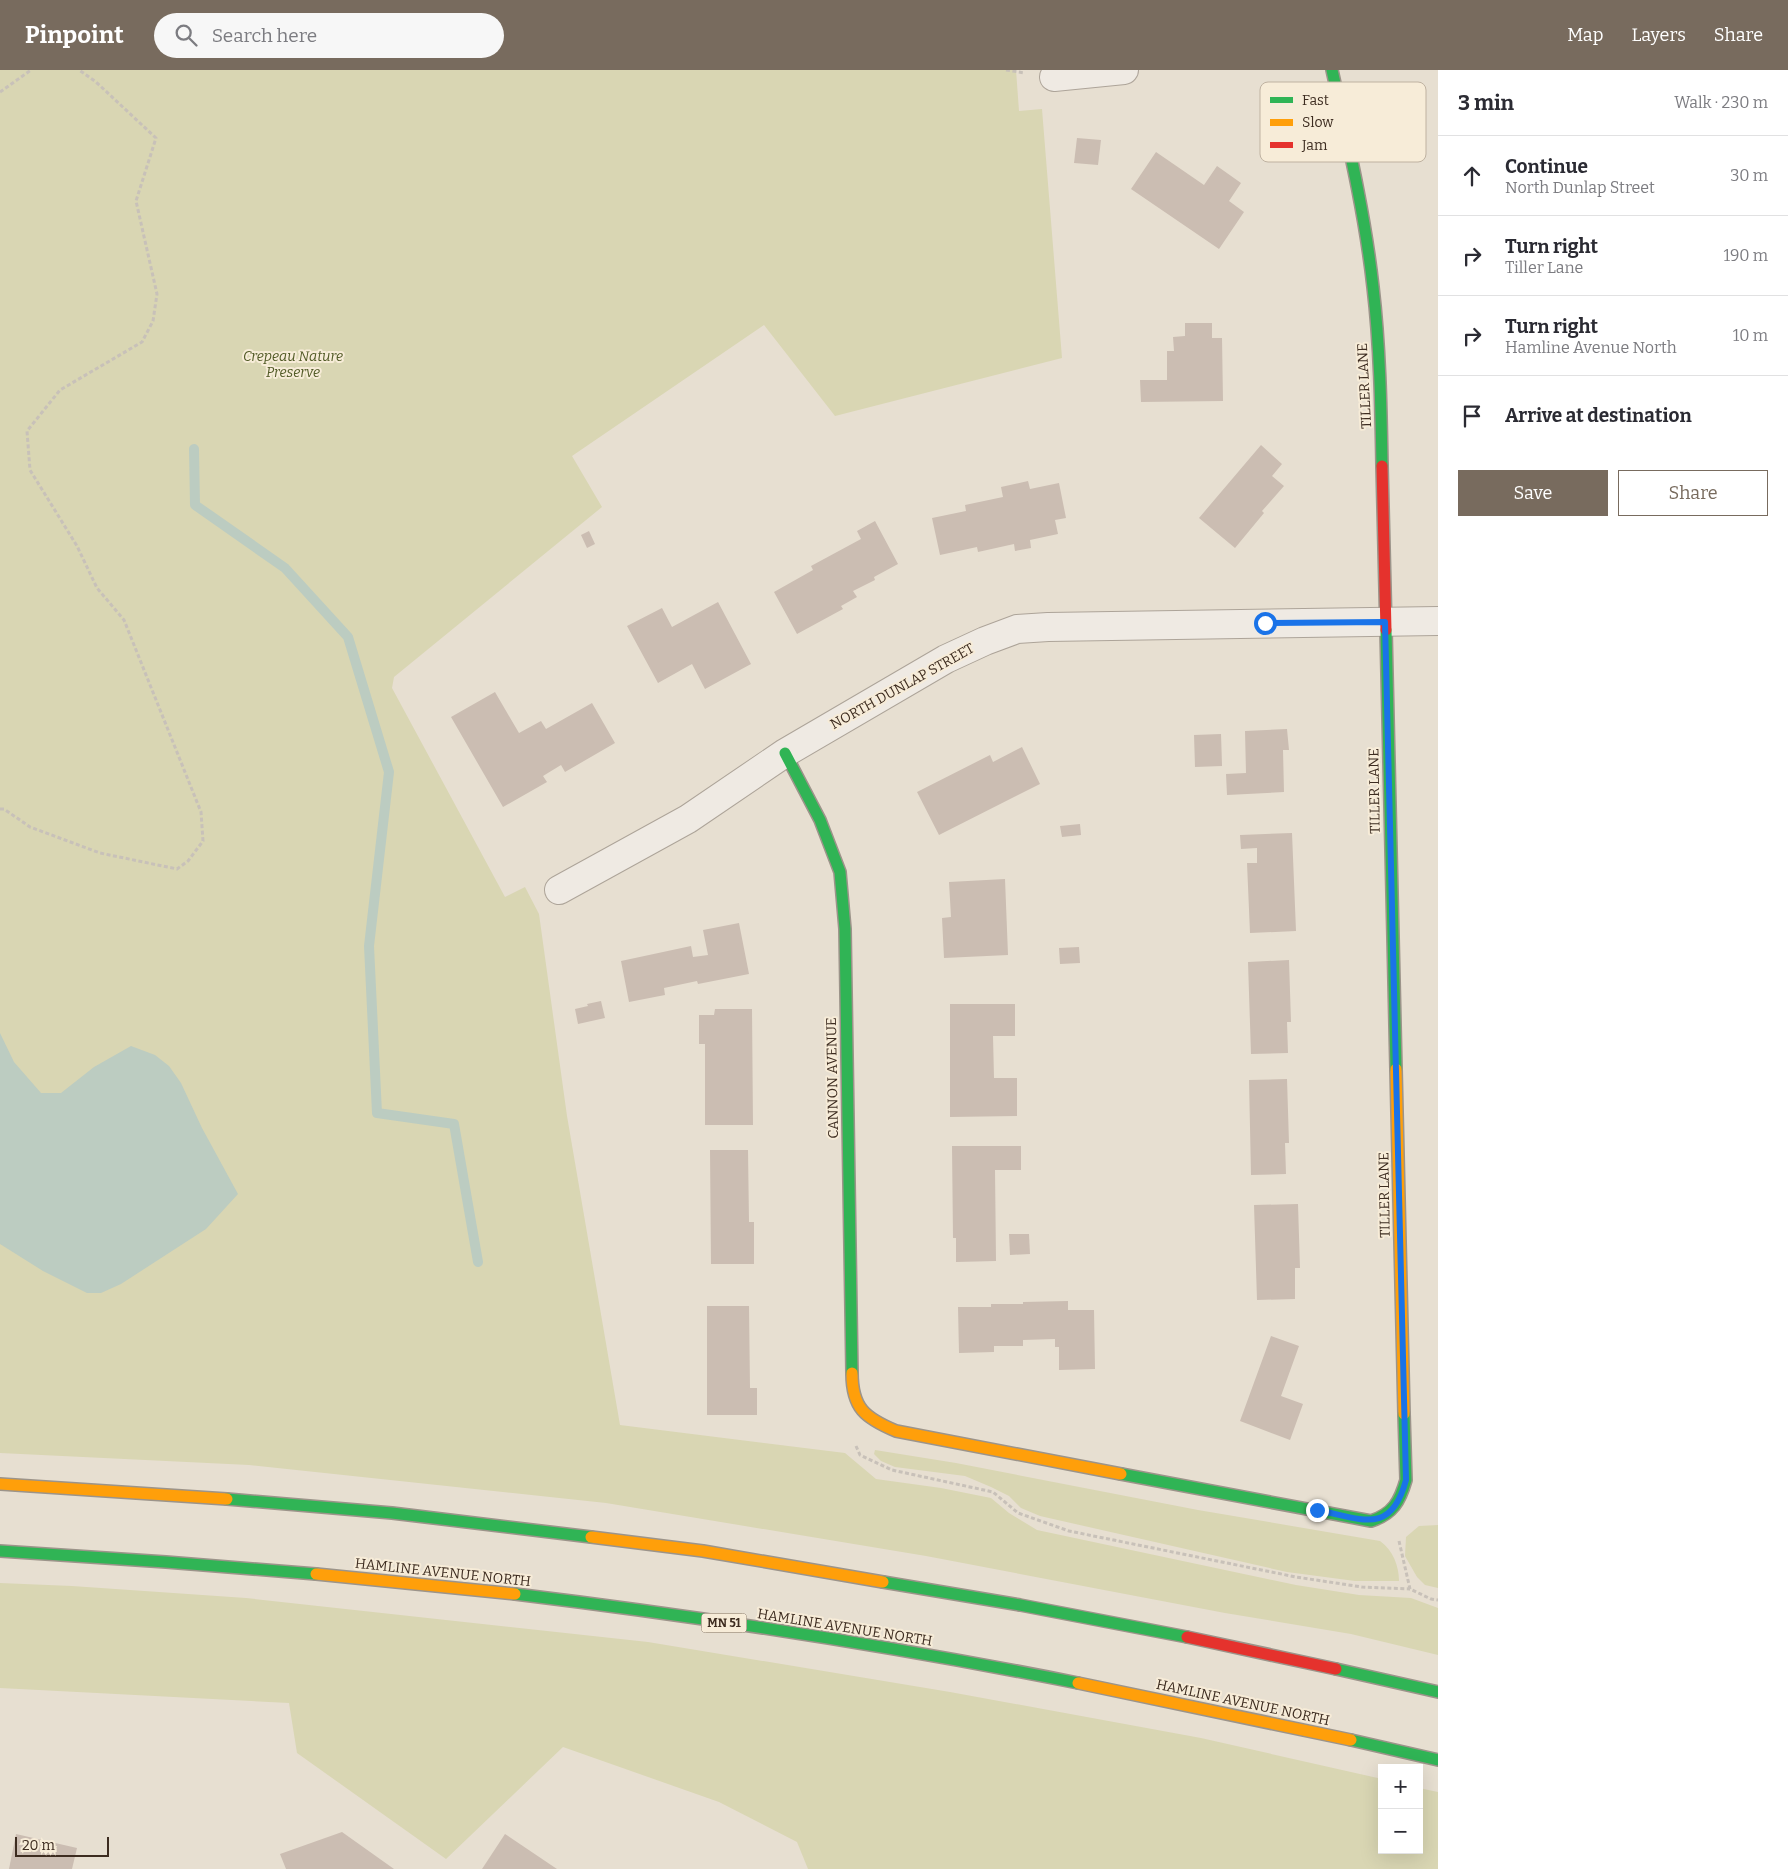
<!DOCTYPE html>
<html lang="en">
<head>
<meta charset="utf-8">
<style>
  :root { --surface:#fff; --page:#f7f7f7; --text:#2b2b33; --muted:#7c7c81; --line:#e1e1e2; --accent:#786b5e }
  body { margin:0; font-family:Bitter,serif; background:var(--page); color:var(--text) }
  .controls { position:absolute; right:15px; bottom:15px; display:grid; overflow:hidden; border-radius:0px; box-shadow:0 5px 20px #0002 }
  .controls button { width:45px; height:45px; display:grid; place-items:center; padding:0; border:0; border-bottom:1px solid var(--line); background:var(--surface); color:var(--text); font:25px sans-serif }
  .scale { position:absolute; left:15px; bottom:12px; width:94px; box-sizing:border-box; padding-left:5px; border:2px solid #3d2c20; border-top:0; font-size:14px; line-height:18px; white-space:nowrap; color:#3d2c20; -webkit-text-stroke:4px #f7ecd8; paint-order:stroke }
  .stop { position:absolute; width:15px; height:15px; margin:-11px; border:4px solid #1a73e8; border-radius:50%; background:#fff }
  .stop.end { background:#1a73e8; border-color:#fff; box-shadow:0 1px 5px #0008 }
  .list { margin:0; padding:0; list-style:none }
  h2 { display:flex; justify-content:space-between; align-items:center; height:65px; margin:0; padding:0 20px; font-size:21px }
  h2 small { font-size:16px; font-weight:400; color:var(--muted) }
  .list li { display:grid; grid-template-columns:32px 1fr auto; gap:15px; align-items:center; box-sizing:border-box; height:80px; padding:0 20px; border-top:1px solid var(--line) }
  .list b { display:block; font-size:19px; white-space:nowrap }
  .list p { margin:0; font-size:16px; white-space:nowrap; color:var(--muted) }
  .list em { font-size:16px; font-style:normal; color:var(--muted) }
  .actions { display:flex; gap:10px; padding:15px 20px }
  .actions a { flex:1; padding:11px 0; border:1px solid var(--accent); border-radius:0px; text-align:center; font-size:18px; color:var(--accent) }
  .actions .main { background:var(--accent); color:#fff }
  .icon { flex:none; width:28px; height:28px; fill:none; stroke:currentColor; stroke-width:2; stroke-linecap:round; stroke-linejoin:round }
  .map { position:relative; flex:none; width:1438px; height:1799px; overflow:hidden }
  header { display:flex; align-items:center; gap:30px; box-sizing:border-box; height:70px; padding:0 25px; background:var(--accent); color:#fff }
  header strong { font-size:24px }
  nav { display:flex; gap:28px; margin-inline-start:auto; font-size:18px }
  .search { width:350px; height:45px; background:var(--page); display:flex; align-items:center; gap:12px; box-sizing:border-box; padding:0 18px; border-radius:28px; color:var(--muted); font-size:19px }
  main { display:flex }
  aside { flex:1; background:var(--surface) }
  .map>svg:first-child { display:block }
  .green { fill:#d9d6b3 }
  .water { fill:#bcccc1 }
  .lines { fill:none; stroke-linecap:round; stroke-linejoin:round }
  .stream { stroke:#bcccc1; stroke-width:10 }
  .building { fill:#cbbdb2 }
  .street-casing { stroke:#ada499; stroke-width:30 }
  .fast-casing { stroke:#9c948a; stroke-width:14 }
  .slow-casing { stroke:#9c948a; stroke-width:14 }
  .jam-casing { stroke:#9c948a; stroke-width:14 }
  .path { stroke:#c8c1b9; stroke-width:3; stroke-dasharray:4 2.5; stroke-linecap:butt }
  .street { stroke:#efeae3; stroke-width:28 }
  .fast { stroke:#30b455; stroke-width:11 }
  .slow { stroke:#ff9f0a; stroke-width:11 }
  .jam { stroke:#e5322d; stroke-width:11 }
  .route { stroke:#1a73e8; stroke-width:6 }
  .labels { text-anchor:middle; stroke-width:4; stroke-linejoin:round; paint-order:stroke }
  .shield { fill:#f7ecd8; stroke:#756657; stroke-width:1 }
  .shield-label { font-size:12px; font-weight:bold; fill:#3d2c20 }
  .park-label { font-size:14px; font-style:italic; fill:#515a26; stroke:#f7ecd8 }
  .street-label { font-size:14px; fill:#3d2c20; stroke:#f7ecd8 }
  .key { fill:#f7ecd8; stroke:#bfb2a1; stroke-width:1 }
  .key-label { font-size:14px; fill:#3d2c20 }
</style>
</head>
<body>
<header>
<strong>Pinpoint</strong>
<div class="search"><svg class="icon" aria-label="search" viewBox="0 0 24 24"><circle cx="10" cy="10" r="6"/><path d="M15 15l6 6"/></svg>Search here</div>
<nav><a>Map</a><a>Layers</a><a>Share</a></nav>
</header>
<main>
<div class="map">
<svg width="1438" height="1799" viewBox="0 0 1438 1799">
  <rect width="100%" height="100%" fill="#e7dfd1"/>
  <g class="green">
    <polygon points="0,0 1016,0 1019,41 1042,39 1062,288 835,346 764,255 572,386 602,437 394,607 392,618 505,827 525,817 539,844 567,1046 620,1355 845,1383 876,1409 941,1418 991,1428 1009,1443 1037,1460 1296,1515 1359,1525 1411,1528 1438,1538 1438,1585 1351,1564 1225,1543 926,1486 606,1433 249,1395 0,1383"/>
    <path d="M 875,1380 L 956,1393 L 1198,1440 L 1380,1471 C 1393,1480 1399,1496 1399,1511 L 1355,1511 L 1287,1502 L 1040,1446 L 1021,1438 L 1009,1426 L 991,1417 L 965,1406 L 895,1397 L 881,1391 L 874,1384 Z"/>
    <polygon points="1438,1455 1438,1518 1425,1515 1417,1507 1405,1486 1406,1467 1419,1456"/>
    <polygon points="0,1513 72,1516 246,1528 648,1572 950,1622 1201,1668 1382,1709 1382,1780 1419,1780 1419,1718 1438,1722 1438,1799 808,1799 797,1772 719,1732 563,1677 446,1789 297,1683 289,1633 0,1618"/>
  </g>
  <polygon class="water" points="0,963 14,992 41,1023 61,1023 94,997 131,976 155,985 169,996 181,1013 202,1058 238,1124 206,1159 121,1214 101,1223 87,1223 43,1201 0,1174"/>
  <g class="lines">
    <polyline class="stream" points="194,379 195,435 285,498 348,567 389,702 369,876 377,1043 454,1054 478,1192"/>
  </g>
  <g class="building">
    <polygon points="1077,68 1101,70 1098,95 1074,93"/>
    <polygon points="1156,82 1204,115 1217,96 1241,113 1229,131 1244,142 1219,179 1131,119"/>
    <polygon points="1185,253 1212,253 1212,268 1222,268 1223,331 1141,332 1140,310 1167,310 1167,281 1174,281 1173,267 1185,266"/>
    <polygon points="1261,375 1282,394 1272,406 1284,416 1262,441 1264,443 1235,478 1199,448"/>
    <polygon points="1028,411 1030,419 1059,413 1066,448 1055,450 1058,464 1030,470 1031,478 1015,481 1014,474 978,482 977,477 940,485 932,448 966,441 965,435 1003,427 1001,417"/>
    <polygon points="875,451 898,494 874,507 875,510 853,521 857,527 841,536 843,539 797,564 774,522 813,500 811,496 861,469 857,461"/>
    <polygon points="589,461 595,474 587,478 581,465"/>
    <polygon points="718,532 751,594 705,619 692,594 658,613 627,556 662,538 672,557"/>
    <polygon points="495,622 519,663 541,651 546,659 592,633 615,673 565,702 561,695 543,706 547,712 503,737 451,647"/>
    <polygon points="1287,659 1289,680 1283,680 1284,722 1227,725 1226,704 1246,703 1245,661"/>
    <polygon points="1221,664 1222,696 1195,697 1194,665"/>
    <polygon points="1022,677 1040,714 939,765 917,722 990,685 993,692"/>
    <polygon points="1080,754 1081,765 1062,767 1060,756"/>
    <polygon points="1292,763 1296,861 1250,863 1247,793 1257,793 1257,778 1241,779 1240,765"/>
    <polygon points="1005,809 1008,885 944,888 942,848 951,847 949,812"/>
    <polygon points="739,853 749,904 698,914 697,911 664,918 665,925 629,932 621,891 691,876 693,887 708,885 703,860"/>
    <polygon points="1079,877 1080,893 1060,894 1059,878"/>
    <polygon points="1289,890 1291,952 1287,952 1288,983 1251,984 1248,892"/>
    <polygon points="601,931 605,948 578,954 575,939 588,936 587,934"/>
    <polygon points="950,934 1015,934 1015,966 993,966 994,1008 1017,1008 1017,1046 950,1047"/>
    <polygon points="715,939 752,939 753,1055 705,1055 705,974 699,974 699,945 714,945"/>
    <polygon points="1287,1009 1289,1073 1285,1073 1286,1104 1251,1105 1249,1010"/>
    <polygon points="952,1076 1021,1076 1021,1100 995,1100 996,1191 956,1192 956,1168 953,1168"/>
    <polygon points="710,1080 748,1080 749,1152 754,1152 754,1194 711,1194"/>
    <polygon points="1298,1134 1300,1198 1295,1198 1295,1229 1257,1230 1254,1135"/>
    <polygon points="1009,1164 1029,1164 1030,1184 1010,1185"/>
    <polygon points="1068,1231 1068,1240 1094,1240 1095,1299 1059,1300 1059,1277 1055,1277 1055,1269 1023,1270 1023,1276 994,1276 994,1282 959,1283 958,1237 991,1237 991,1234 1023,1234 1023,1232"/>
    <polygon points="707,1236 749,1236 750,1318 757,1318 757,1345 707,1345"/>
    <polygon points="1271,1266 1299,1276 1281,1326 1303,1334 1290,1370 1240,1351"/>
    <polygon points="342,1762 394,1799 286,1799 280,1784"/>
    <polygon points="16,1764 77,1778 72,1799 9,1799"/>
    <polygon points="505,1764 557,1799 482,1799"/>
  </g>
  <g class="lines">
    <defs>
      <g id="street">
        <polyline points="1054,7 1124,0"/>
        <polyline points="559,820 688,749 785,683 946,589 985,571 1017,559 1048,557 1438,551"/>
      </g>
      <g id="fast">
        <path d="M 1332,0 C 1348,72 1365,144 1373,217 C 1380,276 1381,337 1382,396"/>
        <polyline points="1386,560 1396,999"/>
        <polyline points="785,683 820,750 840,802 845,859 852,1303"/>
        <path d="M 1121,1404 L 1371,1451 C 1393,1444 1400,1431 1406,1410 L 1404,1344"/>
        <polyline points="227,1429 392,1443 591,1467"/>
        <polyline points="0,1481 166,1492 316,1504"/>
        <polyline points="883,1512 1020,1535 1187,1567"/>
        <path d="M 515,1524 C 704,1547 892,1576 1078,1613"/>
        <polyline points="1336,1599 1438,1622"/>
        <polyline points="1351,1670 1438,1690"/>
      </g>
      <g id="slow">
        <polyline points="1396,999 1404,1344"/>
        <path d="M 852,1303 C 852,1338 865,1348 896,1361 L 1121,1404"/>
        <polyline points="0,1414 227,1429"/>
        <polyline points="591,1467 703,1481 883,1512"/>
        <polyline points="316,1504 515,1524"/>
        <polyline points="1078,1613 1351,1670"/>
      </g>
      <g id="jam">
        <polyline points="1382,396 1386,560"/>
        <polyline points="1187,1567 1336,1599"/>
      </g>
    </defs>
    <use href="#street" class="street-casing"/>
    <use href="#fast" class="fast-casing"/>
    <use href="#slow" class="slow-casing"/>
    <use href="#jam" class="jam-casing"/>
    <g class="path">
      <polyline points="1006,0 1025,3"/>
      <polyline points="0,22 31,0"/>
      <polyline points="0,739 4,739 30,757 100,783 177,799 188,791 203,771 201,742 124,550 97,518 77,476 30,400 27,361 60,320 142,272 153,251 157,224 136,131 156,68 96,12 79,0"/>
      <polyline points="856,1376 860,1385 892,1400 993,1422 1018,1443 1069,1461 1296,1507 1362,1517 1410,1519"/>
      <polyline points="1399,1471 1410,1519 1431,1529 1438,1530"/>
    </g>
    <use href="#street" class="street"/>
    <use href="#fast" class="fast"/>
    <use href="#slow" class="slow"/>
    <use href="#jam" class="jam"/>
  </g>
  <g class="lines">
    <path class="route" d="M 1265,553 L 1385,552 L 1406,1410 C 1391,1466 1362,1449 1317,1440"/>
  </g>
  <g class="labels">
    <rect class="shield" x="701.5" y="1543.5" width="45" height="19" rx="4"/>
    <g class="shield-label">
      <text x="724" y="1557">MN 51</text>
    </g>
    <g class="park-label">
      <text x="293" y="291">Crepeau Nature<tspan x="293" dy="16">Preserve</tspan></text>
    </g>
    <g class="street-label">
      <text transform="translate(1364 316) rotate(-93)" y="5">TILLER LANE</text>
      <text transform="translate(902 616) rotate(-29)" y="5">NORTH DUNLAP STREET</text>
      <text transform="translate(1374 721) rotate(-91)" y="5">TILLER LANE</text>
      <text transform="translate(832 1008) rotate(-91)" y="5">CANNON AVENUE</text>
      <text transform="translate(1384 1125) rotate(-91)" y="5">TILLER LANE</text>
      <text transform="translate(443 1502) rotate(6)" y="5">HAMLINE AVENUE NORTH</text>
      <text transform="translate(845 1557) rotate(9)" y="5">HAMLINE AVENUE NORTH</text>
      <text transform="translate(1243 1632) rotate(12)" y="5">HAMLINE AVENUE NORTH</text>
    </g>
  </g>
  <rect x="1260" y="12" width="166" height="80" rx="8" class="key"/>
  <rect x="1270" y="27" width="23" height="6" fill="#30b455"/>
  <rect x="1270" y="49" width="23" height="7" fill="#ff9f0a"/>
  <rect x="1270" y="72" width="23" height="6" fill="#e5322d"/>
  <g class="key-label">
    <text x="1302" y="35">Fast</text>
    <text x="1302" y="57">Slow</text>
    <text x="1302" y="80">Jam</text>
  </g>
</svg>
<div class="controls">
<button>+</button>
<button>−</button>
</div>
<div class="scale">20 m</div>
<div class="stop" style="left:1265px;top:553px"></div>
<div class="stop end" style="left:1317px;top:1440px"></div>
</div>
<aside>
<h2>3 min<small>Walk · 230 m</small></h2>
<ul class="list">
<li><svg class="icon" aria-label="ahead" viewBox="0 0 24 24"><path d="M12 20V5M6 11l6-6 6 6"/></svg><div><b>Continue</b><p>North Dunlap Street</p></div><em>30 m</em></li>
<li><svg class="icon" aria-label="right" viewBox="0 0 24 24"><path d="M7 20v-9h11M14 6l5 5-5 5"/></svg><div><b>Turn right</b><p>Tiller Lane</p></div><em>190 m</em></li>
<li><svg class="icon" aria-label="right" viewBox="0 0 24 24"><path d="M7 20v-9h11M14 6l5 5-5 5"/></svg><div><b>Turn right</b><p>Hamline Avenue North</p></div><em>10 m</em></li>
<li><svg class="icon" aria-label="arrive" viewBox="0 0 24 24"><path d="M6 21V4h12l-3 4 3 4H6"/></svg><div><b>Arrive at destination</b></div></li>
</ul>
<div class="actions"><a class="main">Save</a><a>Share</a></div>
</aside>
</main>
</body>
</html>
